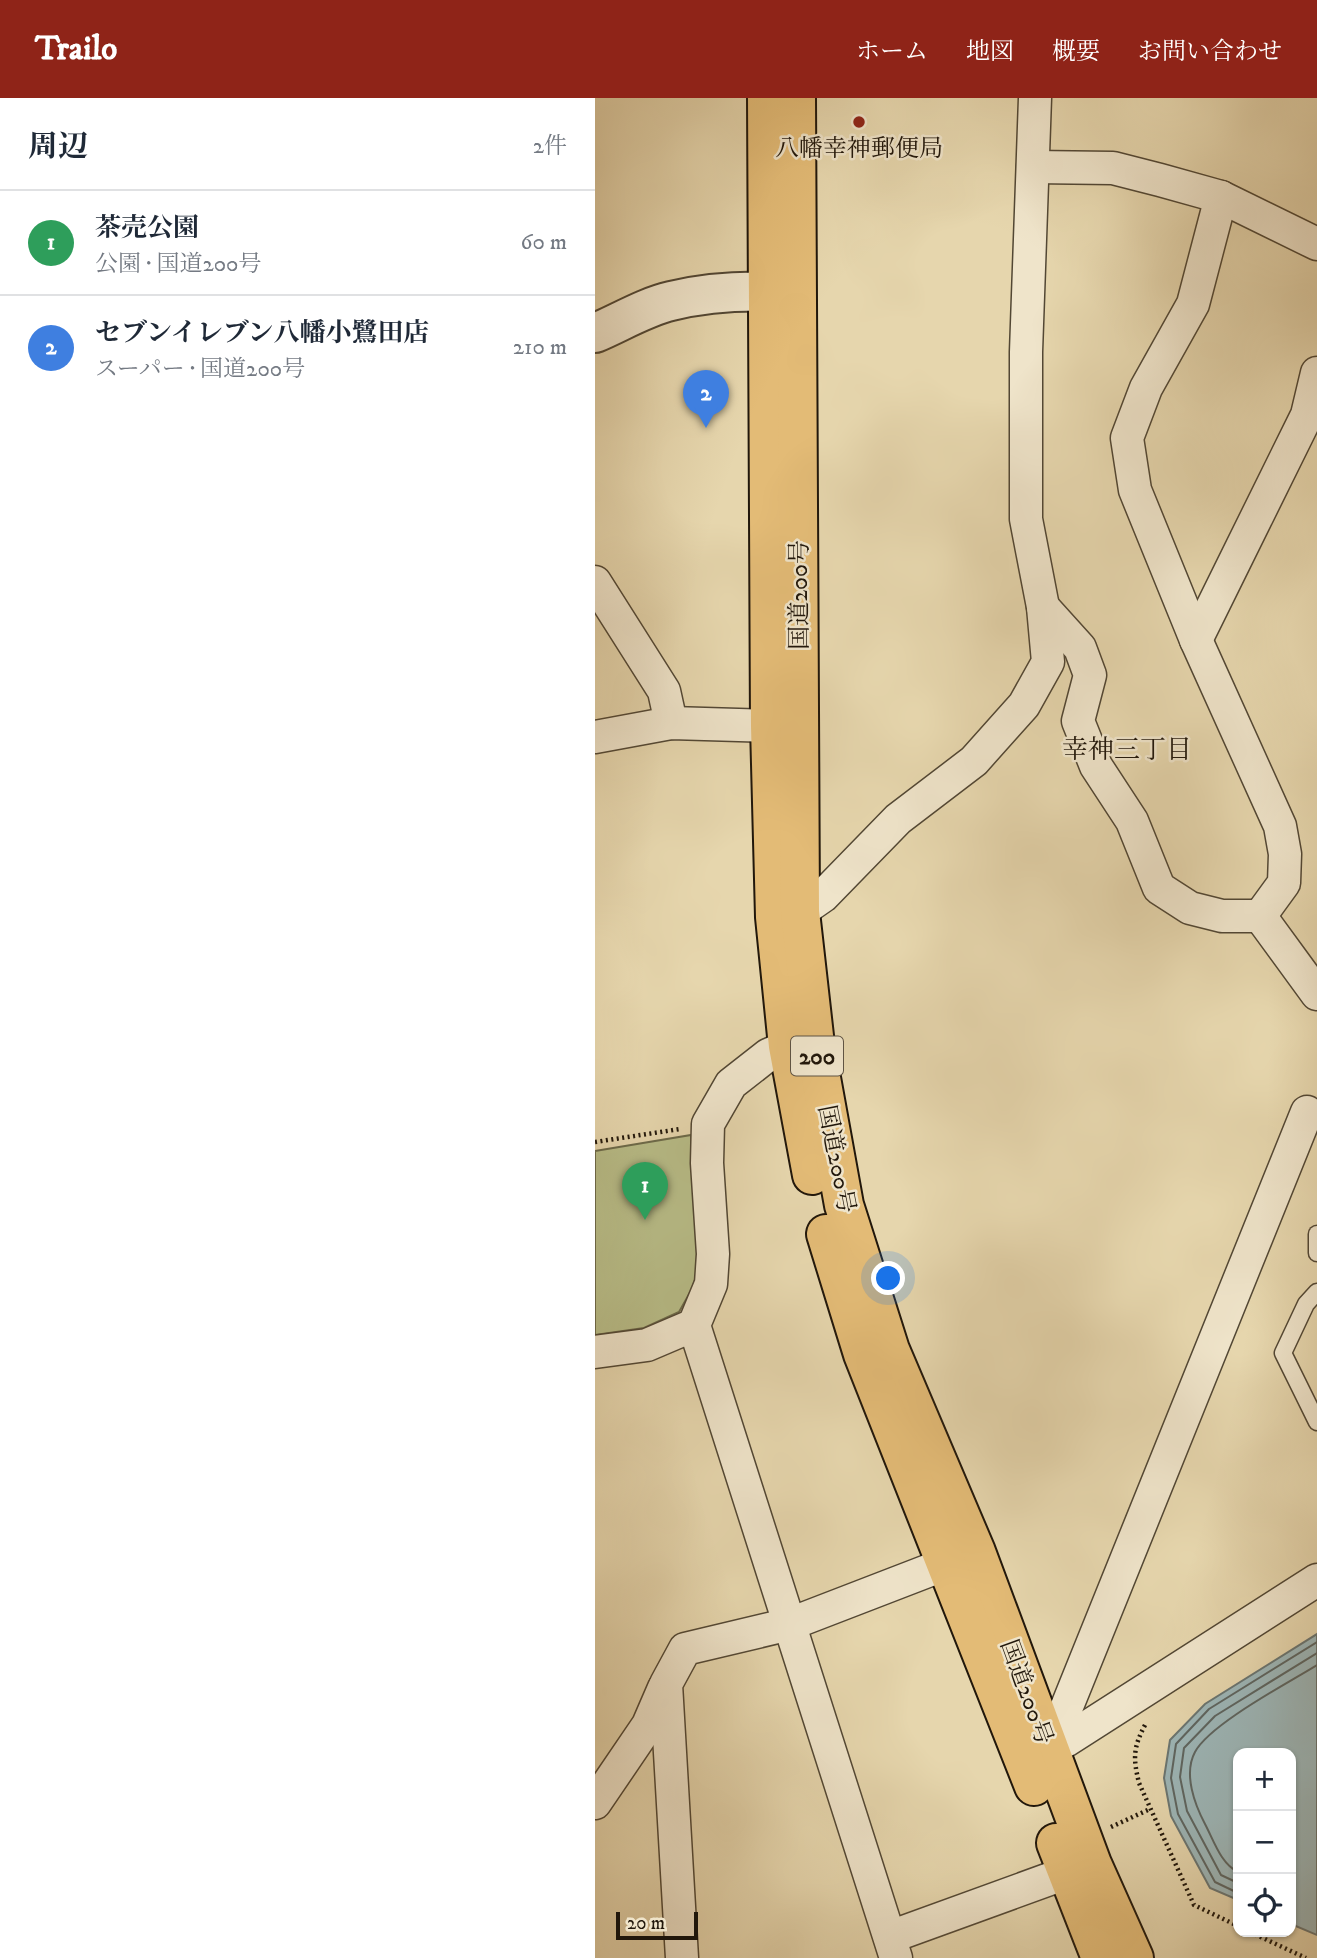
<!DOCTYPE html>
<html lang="ja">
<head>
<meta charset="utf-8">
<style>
  :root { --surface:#fff; --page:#f2f2f3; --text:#1f2937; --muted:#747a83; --line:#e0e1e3; --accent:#8f2418 }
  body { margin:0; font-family:"IM FELL DW Pica","Noto Serif JP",serif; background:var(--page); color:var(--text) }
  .controls { position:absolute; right:21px; bottom:21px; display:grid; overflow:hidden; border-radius:14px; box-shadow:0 2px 5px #0004 }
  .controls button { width:63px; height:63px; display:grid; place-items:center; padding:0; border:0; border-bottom:2px solid var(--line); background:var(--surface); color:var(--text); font:35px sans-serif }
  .scale { position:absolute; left:21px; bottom:18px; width:82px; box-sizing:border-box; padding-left:7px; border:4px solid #21170b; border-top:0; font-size:19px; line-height:24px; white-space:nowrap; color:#21170b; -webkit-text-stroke:5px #efe4ca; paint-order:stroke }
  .you { position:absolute; left:294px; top:1181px; width:24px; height:24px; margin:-18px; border:5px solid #fff; border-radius:50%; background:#1a73e8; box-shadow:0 0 0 10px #1a73e833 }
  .badge { display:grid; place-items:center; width:46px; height:46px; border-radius:50%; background:var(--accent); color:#fff; font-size:23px; font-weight:700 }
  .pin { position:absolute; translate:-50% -58px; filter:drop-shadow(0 2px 4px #0008) }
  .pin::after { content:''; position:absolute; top:37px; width:24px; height:21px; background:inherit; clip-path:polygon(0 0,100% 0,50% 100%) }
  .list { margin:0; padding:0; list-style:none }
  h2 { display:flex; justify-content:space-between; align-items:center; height:91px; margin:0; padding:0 28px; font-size:30px }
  h2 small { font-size:23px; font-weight:400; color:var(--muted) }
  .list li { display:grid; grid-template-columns:46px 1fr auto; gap:21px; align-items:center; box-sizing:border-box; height:105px; padding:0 28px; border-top:2px solid var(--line) }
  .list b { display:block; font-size:26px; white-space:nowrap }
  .list p { margin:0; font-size:23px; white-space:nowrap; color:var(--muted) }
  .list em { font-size:23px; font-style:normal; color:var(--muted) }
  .icon { flex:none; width:38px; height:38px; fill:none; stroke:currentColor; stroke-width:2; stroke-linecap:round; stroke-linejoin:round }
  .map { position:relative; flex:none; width:722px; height:1860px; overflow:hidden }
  header { display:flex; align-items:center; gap:42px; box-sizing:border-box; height:98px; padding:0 35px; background:var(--accent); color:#fff }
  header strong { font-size:33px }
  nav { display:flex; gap:38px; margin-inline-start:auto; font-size:24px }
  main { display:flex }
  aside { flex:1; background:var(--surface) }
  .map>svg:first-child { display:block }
  .green { fill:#b8bd88; stroke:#6c6a4a; stroke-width:2 }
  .water { fill:#9db6b7; stroke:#6b7672; stroke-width:2 }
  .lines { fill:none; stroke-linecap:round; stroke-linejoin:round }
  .shore { stroke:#5f6661; stroke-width:2 }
  .service-casing { stroke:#524734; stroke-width:19 }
  .minor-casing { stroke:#524734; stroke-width:35 }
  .tertiary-casing { stroke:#524734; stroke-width:42 }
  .trunk-casing { stroke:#21170b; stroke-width:42 }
  .path { stroke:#21170b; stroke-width:4.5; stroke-dasharray:2 3.5; stroke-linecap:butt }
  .service { stroke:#efe4ca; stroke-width:16 }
  .minor { stroke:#efe4ca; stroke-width:32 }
  .tertiary { stroke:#efe4ca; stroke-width:38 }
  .trunk { stroke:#e3bb76; stroke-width:38 }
  .poi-dot { fill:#8f2418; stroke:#efe4ca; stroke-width:2.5 }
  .labels { text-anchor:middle; stroke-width:5; stroke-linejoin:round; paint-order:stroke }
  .shield { fill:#efe4ca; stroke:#5f5444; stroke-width:2 }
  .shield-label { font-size:23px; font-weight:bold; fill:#21170b }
  .poi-label { font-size:24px; fill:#21170b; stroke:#efe4ca }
  .street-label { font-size:24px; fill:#21170b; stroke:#efe4ca }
  .neighbourhood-label { font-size:26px; fill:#21170b; stroke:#efe4ca }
</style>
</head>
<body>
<header>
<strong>Trailo</strong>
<nav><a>ホーム</a><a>地図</a><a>概要</a><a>お問い合わせ</a></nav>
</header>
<main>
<aside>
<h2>周辺<small>2件</small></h2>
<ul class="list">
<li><span class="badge" style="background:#2e9e5b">1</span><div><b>茶売公園</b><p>公園 · 国道200号</p></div><em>60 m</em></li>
<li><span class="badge" style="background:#3f7fe0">2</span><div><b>セブンイレブン八幡小鷺田店</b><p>スーパー · 国道200号</p></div><em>210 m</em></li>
</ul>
</aside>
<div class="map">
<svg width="722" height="1860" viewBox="0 0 722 1860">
  <rect width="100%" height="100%" fill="#e6d6ad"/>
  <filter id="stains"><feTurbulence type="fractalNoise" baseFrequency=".00286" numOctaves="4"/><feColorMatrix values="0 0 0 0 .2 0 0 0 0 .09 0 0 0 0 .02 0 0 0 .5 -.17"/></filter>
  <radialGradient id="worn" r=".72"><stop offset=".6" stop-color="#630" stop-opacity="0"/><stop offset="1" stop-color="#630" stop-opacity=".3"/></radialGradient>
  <polygon class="green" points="96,1037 103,1172 97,1191 84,1214 49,1230 0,1237 0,1053"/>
  <polygon class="water" points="722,1536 722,1837 696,1826 696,1655 643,1655 643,1802 615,1790 576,1718 569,1680 575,1642 610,1606"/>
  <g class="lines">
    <g class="shore">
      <path d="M 643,1774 C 626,1766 619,1743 610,1726 C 600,1707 588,1676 600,1654 C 615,1626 693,1585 722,1567"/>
      <polyline points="643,1785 626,1777 592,1713 585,1679 589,1650 620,1618 722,1555"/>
      <polyline points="643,1795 620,1784 583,1716 576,1680 581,1646 614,1611 722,1544"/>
    </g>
    <defs>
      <g id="service">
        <polyline points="722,1136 722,1155"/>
        <polyline points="722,1194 711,1206 688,1255 722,1324"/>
      </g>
      <g id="minor">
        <polyline points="438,69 518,70 565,82 626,99 722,146"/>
        <polyline points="626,99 598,206 551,290 532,340 540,392 601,542 685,728 690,756 689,785 665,818"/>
        <polyline points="0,484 69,593 76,625"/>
        <polyline points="448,509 485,550 495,577 483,623 501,668 537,723 564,790 595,810 627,818 665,818"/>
        <polyline points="601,542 712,317 722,275"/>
        <polyline points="0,639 76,625 175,628 197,626"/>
        <polyline points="187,818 205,814 228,798 303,721 379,663 429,607 453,564 448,509 431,421 431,254 440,0"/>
        <polyline points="665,818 722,896"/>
        <polyline points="215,947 193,948 173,957 136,986 113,1026 112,1065 118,1156 116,1186 99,1227 301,1860"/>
        <polyline points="0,1254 52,1247 99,1227"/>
        <polyline points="454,1653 712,1014"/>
        <polyline points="447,1655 472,1642 722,1482"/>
        <polyline points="0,1705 53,1627 69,1590"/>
        <polyline points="295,1839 496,1766"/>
        <polyline points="87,1860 71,1586 90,1551 195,1526 374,1457"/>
      </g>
      <path id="tertiary" d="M 0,235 C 24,225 50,209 76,203 C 116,193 161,192 201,195"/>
      <g id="trunk">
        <polyline points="172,0 175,628 180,819 193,948 217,1077"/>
        <polyline points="201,0 205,814 220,947 249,1107 295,1252 381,1454 497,1766 539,1860"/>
        <polyline points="231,1136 268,1256 439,1688"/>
        <polyline points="461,1745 506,1860"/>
      </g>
    </defs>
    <use href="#service" class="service-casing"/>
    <use href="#minor" class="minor-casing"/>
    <use href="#tertiary" class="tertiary-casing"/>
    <use href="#trunk" class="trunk-casing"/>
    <g class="path">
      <polyline points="0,1044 85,1031"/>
      <path d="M 550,1627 C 538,1650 538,1660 544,1685 L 599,1807 L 643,1828"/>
      <polyline points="516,1729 555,1711"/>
      <polyline points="655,1834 711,1860"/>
    </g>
    <use href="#service" class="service"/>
    <use href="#minor" class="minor"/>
    <use href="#tertiary" class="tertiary"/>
    <use href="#trunk" class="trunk"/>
  </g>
  <circle class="poi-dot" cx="264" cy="24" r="7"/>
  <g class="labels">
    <rect class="shield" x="196" y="938.5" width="52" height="39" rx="5"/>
    <g class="shield-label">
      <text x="222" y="966">200</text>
    </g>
    <g class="poi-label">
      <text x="264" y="58">八幡幸神郵便局</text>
    </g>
    <g class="street-label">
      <text transform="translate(204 497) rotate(-90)" y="8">国道200号</text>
      <text transform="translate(242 1061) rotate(79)" y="8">国道200号</text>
      <text transform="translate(432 1594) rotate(70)" y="8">国道200号</text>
    </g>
    <g class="neighbourhood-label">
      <text x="532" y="660">幸神三丁目</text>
    </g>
  </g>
  <rect width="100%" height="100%" filter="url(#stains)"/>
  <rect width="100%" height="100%" fill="url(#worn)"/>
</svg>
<div class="controls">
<button>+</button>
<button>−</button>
<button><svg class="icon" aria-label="locate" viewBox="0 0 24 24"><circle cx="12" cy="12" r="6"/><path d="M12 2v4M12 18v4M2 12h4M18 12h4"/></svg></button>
</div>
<div class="scale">20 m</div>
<div class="you"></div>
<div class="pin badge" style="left:50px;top:1122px;background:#2e9e5b">1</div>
<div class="pin badge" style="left:111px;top:330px;background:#3f7fe0">2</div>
</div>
</main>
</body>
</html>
